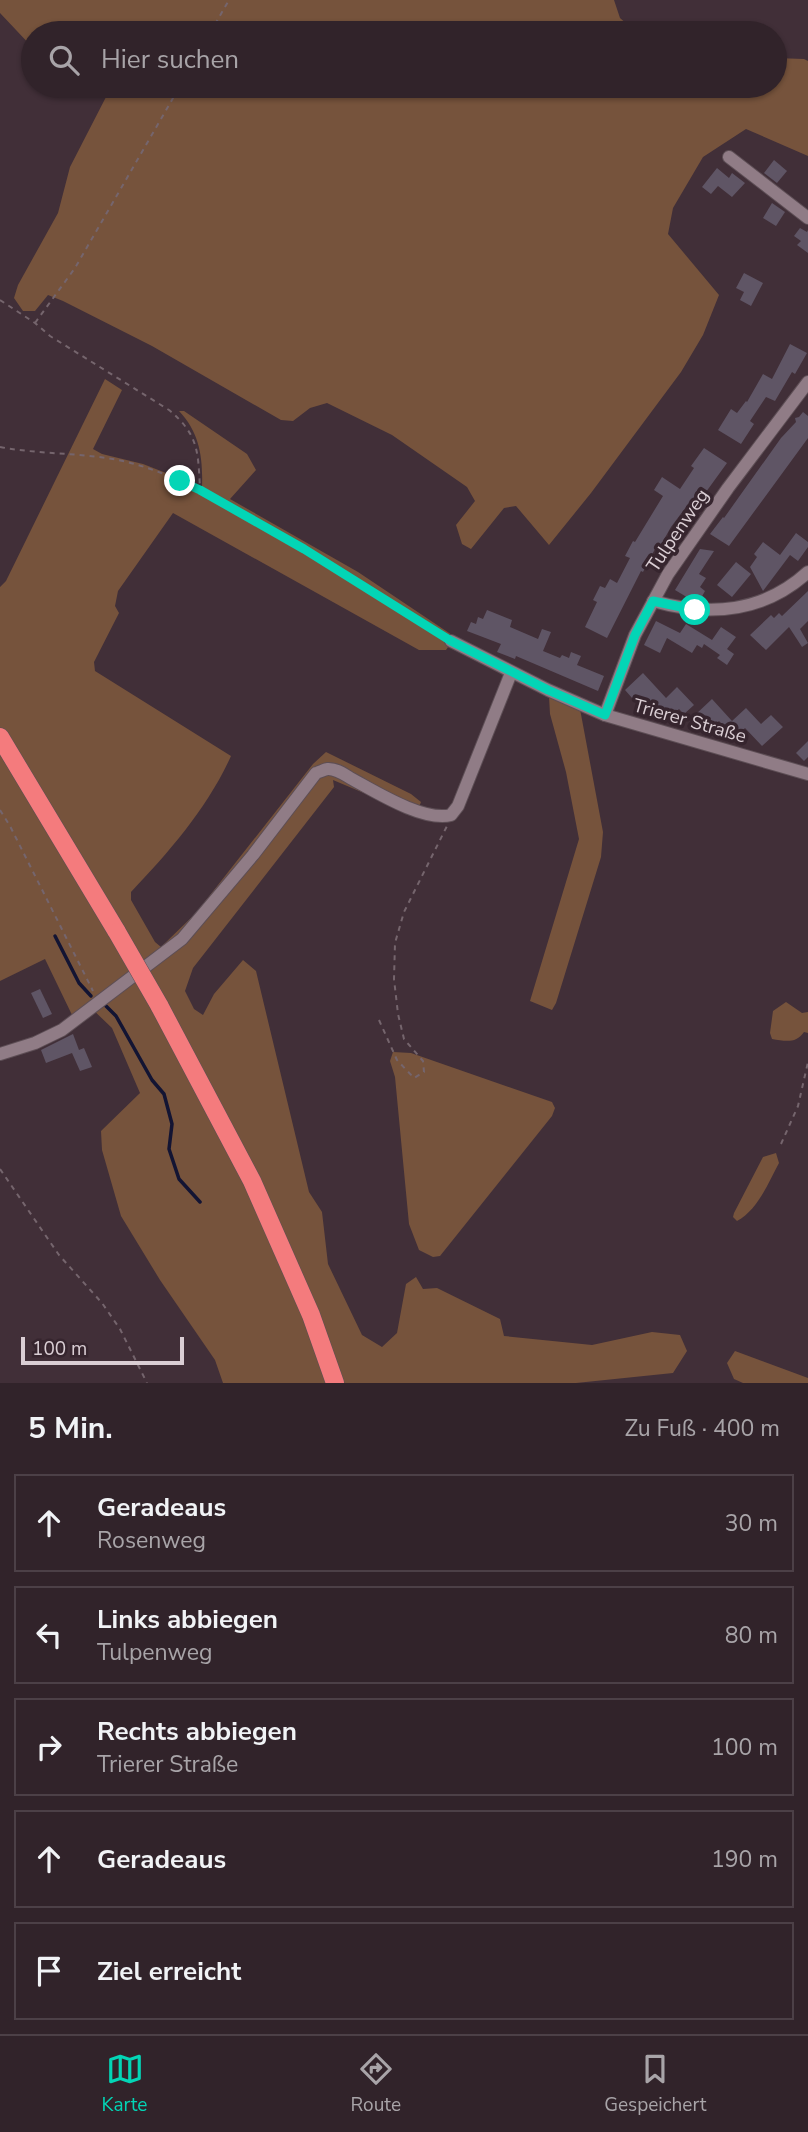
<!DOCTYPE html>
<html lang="de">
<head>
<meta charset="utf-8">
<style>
  :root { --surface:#31232a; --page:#3d2f36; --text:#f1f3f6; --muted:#a8a4a8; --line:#4c4047; --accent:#03d5b6 }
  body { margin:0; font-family:"Nunito Sans",sans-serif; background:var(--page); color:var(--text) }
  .scale { position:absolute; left:21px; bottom:18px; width:163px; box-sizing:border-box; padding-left:7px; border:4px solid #daced4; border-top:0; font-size:19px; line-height:24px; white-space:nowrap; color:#daced4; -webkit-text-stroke:5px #36252e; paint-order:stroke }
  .stop { position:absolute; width:21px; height:21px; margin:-16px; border:5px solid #03d5b6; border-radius:50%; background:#fff }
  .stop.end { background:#03d5b6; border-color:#fff; box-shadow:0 2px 7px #0008 }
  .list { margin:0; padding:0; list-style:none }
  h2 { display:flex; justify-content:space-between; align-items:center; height:91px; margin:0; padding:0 28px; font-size:30px }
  h2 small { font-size:23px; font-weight:400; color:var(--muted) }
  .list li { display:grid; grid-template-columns:46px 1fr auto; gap:21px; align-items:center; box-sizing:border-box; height:98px; margin:0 14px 14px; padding:0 14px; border:2px solid var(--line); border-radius:0px }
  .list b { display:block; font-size:26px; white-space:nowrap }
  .list p { margin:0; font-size:23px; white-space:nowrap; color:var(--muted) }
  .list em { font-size:23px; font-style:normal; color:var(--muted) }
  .icon { flex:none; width:38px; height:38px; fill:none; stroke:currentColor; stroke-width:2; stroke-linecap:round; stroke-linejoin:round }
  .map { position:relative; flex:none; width:808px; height:1383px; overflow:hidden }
  .search { position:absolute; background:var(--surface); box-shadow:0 2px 5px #0004; left:21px; right:21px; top:21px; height:77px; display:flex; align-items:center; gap:18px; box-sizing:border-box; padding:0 24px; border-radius:38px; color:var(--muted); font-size:26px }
  .sheet { height:651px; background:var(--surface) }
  nav { display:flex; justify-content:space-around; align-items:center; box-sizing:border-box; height:98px; border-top:2px solid var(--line); background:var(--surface); font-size:19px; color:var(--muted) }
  nav a { display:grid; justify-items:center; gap:4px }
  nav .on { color:var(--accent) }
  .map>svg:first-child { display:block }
  .green { fill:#76533c }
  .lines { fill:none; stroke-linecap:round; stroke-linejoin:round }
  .stream { stroke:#131433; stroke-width:3.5 }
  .building { fill:#5f5565 }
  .minor-casing { stroke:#5d4e55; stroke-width:14 }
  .highway-casing { stroke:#5d4e55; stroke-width:19 }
  .path { stroke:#75656d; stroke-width:2; stroke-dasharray:5 5; stroke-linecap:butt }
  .minor { stroke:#907c86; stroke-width:12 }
  .highway { stroke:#f47b7d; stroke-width:18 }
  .highway-bridge-casing { stroke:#5d4e55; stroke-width:19; stroke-linecap:butt }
  .highway-bridge { stroke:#f47b7d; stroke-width:18 }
  .route { stroke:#03d5b6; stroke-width:9 }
  .labels { text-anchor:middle; stroke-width:7; stroke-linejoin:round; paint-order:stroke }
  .street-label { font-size:19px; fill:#daced4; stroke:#36252e }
</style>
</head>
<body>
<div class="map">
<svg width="808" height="1383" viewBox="0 0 808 1383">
  <rect width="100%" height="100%" fill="#412f38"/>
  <g class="green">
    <polygon points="0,0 614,0 620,18 637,33 33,33 33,48 0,13"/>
    <polygon points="775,58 804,59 808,61 808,156 746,129 703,157 673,208 668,234 719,295 703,335 681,372 591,493 549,545 516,506 504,508 471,549 462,544 456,525 475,501 467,487 392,435 327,403 310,408 293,421 281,420 152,346 63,301 48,295 35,311 23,311 14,298 18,285 58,213 70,167 106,97 104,86 775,86"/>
    <path d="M 105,379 L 122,390 L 93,449 L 102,454 L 143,464 L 202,487 C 203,458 200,433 179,411 L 184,411 L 247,454 L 256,470 L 230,499 L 358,572 L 455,637 L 446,650 L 419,650 L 173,513 L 118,591 L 115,606 L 119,613 L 94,662 L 95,671 L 231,756 C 208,807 170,851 131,892 L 131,900 L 155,942 L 161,947 L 196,913 L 313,764 L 326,752 L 411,794 L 421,802 L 416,815 L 333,780 L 334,787 L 193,968 L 185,991 L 194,1009 L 203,1015 L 214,994 L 243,960 L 256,971 L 309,1192 L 322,1212 L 328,1264 L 362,1335 L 382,1347 L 397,1333 L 406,1284 L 416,1277 L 423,1289 L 437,1288 L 500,1319 L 504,1336 L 592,1345 L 652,1332 L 680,1335 L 687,1351 L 673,1373 L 576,1383 L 223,1383 L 215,1360 L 160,1280 L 121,1216 L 102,1150 L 101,1131 L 140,1093 L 112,1028 L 88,1005 L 73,1017 L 45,959 L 0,981 L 0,587 L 6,581 Z"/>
    <polygon points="549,696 580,709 603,832 601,857 556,1003 552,1010 530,1001 579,839 566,772 550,714"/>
    <path d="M 786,1002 L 802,1013 L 808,1012 L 808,1033 L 804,1032 C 796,1044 785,1041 772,1039 L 770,1033 L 773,1011 Z"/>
    <polygon points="393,1052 411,1053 552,1102 555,1108 552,1116 440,1256 433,1257 419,1250 409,1224 395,1077 390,1061"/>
    <path d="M 776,1153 L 779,1163 C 768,1183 758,1210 737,1221 L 733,1217 L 734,1213 L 763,1157 Z"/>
    <polygon points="735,1351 808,1378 808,1383 743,1383 734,1379 727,1363"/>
  </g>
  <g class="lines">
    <g class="stream">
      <polyline points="55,936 79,983 91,996"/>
      <polyline points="106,1006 116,1016 152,1080 164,1094 172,1124 169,1149 179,1179 200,1202"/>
    </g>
  </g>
  <g class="building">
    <polygon points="774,160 787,171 777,183 764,173"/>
    <polygon points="717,168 729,178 732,173 745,183 732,197 718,186 711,194 702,187"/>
    <polygon points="772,203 785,212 776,226 763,218"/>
    <polygon points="800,228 807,232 808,230 808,253 797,245 801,241 794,236"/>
    <polygon points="744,273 763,283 751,306 740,300 744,292 736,288"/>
    <polygon points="790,344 807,353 795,374 792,372 775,401 766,397 750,421 754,424 741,444 718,430 731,409 737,413 746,401 747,402 763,374 772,379"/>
    <polygon points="803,412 808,416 808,438 729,546 710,534 723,517 724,518 781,438 796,422 795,418 799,417"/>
    <polygon points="704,448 727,463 698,503 692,499 671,527 658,550 655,549 643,572 641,571 607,638 585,627 597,602 593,600 600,586 605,588 610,579 617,583 630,558 625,556 633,541 635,542 663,496 654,490 662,477 680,489 694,468 691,466"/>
    <polygon points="796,533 808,542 808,547 798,561 790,555 763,591 750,567 757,557 754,554 763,542 780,555"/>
    <polygon points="700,549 714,551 699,574 706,578 700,587 705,591 700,600 696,597 694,600 690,599 675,590"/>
    <polygon points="736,562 751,574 732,597 717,585"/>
    <polygon points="808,591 808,621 800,629 808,643 802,647 789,627 766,650 750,635 771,615 774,618 779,613 782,616"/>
    <polygon points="487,610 512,620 510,627 538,639 542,629 551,632 543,651 560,658 562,655 569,658 571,652 581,656 577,665 604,676 598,691 516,656 515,659 497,652 501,644 467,631 471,622 476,624 478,617 483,619"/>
    <polygon points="656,621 680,633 686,624 712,640 721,627 736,637 727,649 734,654 727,665 717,658 720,655 704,644 702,648 697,645 692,653 667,638 660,653 644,645"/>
    <polygon points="643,673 666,698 677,687 694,705 684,714 679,709 668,719 649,699 640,707 625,690"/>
    <polygon points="712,699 732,721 746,708 761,724 771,715 783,727 762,746 745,728 735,738 719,721 709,730 695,715"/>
    <polygon points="808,741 808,757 804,761 796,753"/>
    <polygon points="40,989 52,1014 43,1018 31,993"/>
    <polygon points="73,1034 79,1050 84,1048 92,1067 80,1071 72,1053 46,1063 41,1050"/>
  </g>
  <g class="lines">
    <defs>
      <g id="minor">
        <polyline points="729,157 808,218"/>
        <path d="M 653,601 C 710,617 763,613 808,572"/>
        <polyline points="451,641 548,690 605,715 808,774"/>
        <polyline points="605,715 635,635 668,574 728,488 808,382"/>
        <path d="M 0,1054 L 35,1043 L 62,1030 L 182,939 L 253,855 L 316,773 C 317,773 326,769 327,769 C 336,768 345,775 352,779 C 376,792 424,822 451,815 L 458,806 L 511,673"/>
      </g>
      <g id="highway">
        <polyline points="0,737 117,932"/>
        <polyline points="159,1005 252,1181 311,1315 335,1383"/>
      </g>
    </defs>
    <use href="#minor" class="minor-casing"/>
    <use href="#highway" class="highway-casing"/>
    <g class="path">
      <polyline points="210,33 229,0"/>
      <path d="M 0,300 L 35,323 L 50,336 L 169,410 C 199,435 198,452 200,489"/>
      <polyline points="35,323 75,268 180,86"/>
      <path d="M 0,447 C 42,455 85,452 127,462 C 175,474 216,499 258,523 C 321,558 381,596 441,635"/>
      <polyline points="0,810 10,826 93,991"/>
      <polyline points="379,1020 397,1060 414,1078 424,1072 423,1061 404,1039 398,1014 394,979 395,943 404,912 447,826"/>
      <polyline points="781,1144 798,1106 808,1062"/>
      <polyline points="0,1169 59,1255 102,1303 120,1329 147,1383"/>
    </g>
    <use href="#minor" class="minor"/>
    <use href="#highway" class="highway"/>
    <defs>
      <polyline id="highway-bridge" points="117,932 159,1005"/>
    </defs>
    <use href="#highway-bridge" class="highway-bridge-casing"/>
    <use href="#highway-bridge" class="highway-bridge"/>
  </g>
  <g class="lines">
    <polyline class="route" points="180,481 200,490 304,549 451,641 548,690 605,715 635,635 653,601 695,610"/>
  </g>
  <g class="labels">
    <g class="street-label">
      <text transform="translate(677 530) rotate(-56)" y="7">Tulpenweg</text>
      <text transform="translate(690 720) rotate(16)" y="7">Trierer Straße</text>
    </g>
  </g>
</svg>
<div class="scale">100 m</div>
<div class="stop" style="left:695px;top:610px"></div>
<div class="stop end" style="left:180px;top:481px"></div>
<div class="search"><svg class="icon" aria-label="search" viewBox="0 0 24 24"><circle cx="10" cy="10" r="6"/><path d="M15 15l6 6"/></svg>Hier suchen</div>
</div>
<section class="sheet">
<h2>5 Min.<small>Zu Fuß · 400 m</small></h2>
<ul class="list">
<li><svg class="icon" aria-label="ahead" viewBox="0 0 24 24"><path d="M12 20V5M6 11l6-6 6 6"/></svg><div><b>Geradeaus</b><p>Rosenweg</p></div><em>30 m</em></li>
<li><svg class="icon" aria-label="left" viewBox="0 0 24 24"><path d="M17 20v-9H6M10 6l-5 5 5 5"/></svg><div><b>Links abbiegen</b><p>Tulpenweg</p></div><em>80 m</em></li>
<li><svg class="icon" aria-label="right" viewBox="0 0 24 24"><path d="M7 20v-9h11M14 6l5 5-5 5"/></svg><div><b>Rechts abbiegen</b><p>Trierer Straße</p></div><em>100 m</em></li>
<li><svg class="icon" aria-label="ahead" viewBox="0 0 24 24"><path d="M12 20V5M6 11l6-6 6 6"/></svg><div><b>Geradeaus</b></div><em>190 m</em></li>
<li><svg class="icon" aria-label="arrive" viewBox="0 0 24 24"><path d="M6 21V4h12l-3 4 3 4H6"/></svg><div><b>Ziel erreicht</b></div></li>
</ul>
</section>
<nav>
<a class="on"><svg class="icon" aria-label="map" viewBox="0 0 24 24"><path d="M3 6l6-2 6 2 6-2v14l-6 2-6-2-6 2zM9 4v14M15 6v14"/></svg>Karte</a>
<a><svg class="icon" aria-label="directions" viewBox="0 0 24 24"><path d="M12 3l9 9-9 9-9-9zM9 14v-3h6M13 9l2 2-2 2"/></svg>Route</a>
<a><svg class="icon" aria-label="saved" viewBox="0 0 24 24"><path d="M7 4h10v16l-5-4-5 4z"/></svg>Gespeichert</a>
</nav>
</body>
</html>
